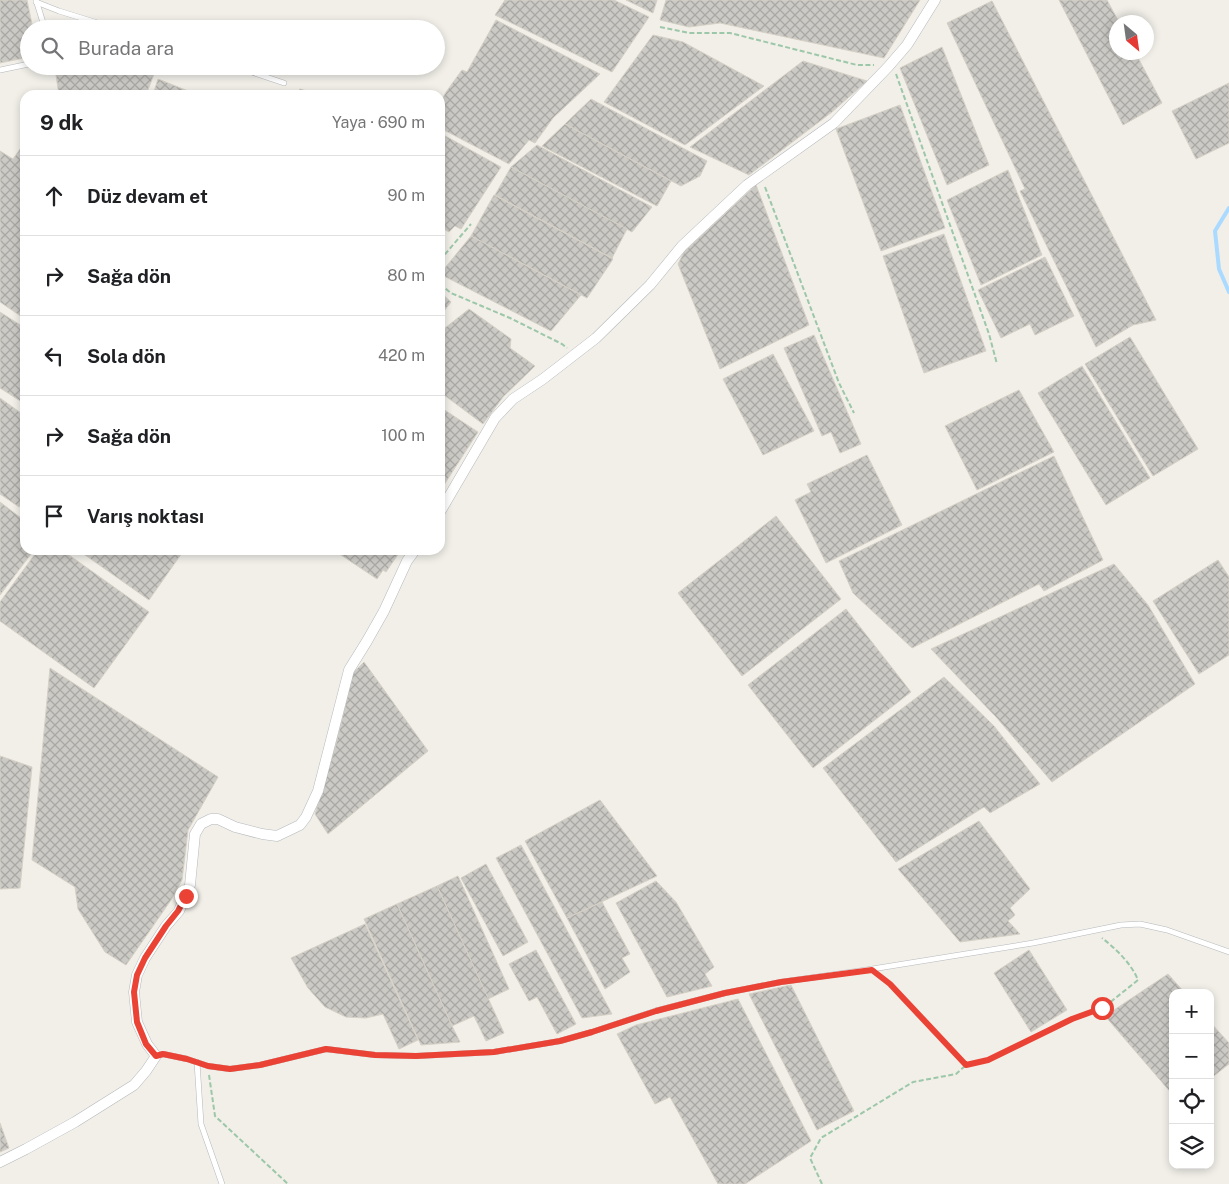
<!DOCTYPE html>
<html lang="tr">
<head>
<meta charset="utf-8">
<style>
  :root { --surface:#fff; --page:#f6f6f6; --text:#202124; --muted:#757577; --line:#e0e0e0 }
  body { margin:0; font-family:"Public Sans",sans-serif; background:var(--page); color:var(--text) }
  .controls { position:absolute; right:15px; bottom:15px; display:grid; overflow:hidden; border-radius:10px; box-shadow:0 2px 8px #0003 }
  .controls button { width:45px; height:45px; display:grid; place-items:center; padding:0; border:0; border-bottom:1px solid var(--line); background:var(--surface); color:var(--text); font:25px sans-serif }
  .compass { position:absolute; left:1109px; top:15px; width:45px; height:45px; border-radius:50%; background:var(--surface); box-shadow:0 2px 8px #0003; rotate:151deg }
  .stop { position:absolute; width:15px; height:15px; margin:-11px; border:4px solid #ea4335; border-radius:50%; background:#fff }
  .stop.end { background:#ea4335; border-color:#fff; box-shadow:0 1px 5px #0008 }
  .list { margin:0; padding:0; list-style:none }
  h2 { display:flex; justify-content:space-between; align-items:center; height:65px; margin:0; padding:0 20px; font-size:21px }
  h2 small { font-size:16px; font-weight:400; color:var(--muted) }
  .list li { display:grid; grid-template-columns:32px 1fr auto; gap:15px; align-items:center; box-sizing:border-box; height:80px; padding:0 20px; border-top:1px solid var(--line) }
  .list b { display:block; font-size:19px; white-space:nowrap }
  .list em { font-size:16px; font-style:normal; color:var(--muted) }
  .icon { flex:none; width:28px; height:28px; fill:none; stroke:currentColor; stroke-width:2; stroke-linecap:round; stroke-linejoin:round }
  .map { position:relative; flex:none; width:1229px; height:1184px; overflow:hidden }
  .search { position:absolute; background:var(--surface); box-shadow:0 2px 8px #0003; left:20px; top:20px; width:425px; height:55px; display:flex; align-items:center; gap:12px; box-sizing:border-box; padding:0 18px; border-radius:28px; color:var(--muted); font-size:19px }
  .panel { position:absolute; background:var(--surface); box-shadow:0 2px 8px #0003; left:20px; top:90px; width:425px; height:465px; border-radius:15px }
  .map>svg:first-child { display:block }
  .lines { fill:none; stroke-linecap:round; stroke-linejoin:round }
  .stream { stroke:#aadaff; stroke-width:4 }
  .building { fill:url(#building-cross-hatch); stroke:#d6d1c6 }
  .service-casing { stroke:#b5b8bc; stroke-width:6 }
  .minor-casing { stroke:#b5b8bc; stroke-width:11 }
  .path { stroke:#9cc7a9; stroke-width:2; stroke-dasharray:5 2.5; stroke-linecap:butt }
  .service { stroke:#fff; stroke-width:5 }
  .minor { stroke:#fff; stroke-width:10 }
  .route { stroke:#ea4335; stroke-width:6 }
</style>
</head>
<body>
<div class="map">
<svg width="1229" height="1184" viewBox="0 0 1229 1184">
  <defs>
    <pattern id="building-cross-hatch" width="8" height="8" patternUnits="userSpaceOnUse" patternTransform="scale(1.25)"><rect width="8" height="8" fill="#cccac5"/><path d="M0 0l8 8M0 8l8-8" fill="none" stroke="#a9a8a4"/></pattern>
  </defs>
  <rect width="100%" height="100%" fill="#f1efe8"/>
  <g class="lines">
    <polyline class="stream" points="1229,208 1215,231 1219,269 1229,292"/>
  </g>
  <g class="building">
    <polygon points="0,0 27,0 33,29 29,29 29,57 0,63"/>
    <polygon points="505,0 614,0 649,17 612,72 495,15"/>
    <polygon points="626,0 657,0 653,13"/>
    <polygon points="666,0 920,0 884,58 720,23 689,27 660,20"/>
    <polygon points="1059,0 1107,0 1119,22 1116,22 1116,52 1135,52 1162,103 1123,125"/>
    <polygon points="992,1 1156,320 1133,325 1096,347 1020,191 1025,189 947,23"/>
    <polygon points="496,20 600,74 553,118 535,143 529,140 509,164 440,128 440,103 446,92 462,70 467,72"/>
    <polygon points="653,35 683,42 764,86 685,145 604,102"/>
    <polygon points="942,47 989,165 947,185 900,68"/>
    <polygon points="803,61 867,81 832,112 749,175 690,147"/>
    <polygon points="65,66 157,66 146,95 59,95 56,75"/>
    <polygon points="158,79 198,95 153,95"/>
    <polygon points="1229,83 1229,143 1196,159 1172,111"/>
    <polygon points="300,89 320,95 296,95"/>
    <polygon points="591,99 707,161 700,176 681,186 565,124"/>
    <polygon points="900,105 945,228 881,251 836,129"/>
    <polygon points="565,124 671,181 657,206 542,146"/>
    <polygon points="440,133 501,167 461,229 455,226 449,232 440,227"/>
    <polygon points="25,142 25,319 0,302 0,151 13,159"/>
    <polygon points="537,145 652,207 632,232 511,167"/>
    <polygon points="511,167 627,229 612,258 495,195"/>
    <polygon points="1008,170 1042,255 981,285 947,200"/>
    <polygon points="756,185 809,325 720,369 678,264 684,252"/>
    <polygon points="494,195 613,259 587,298 471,236"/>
    <polygon points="944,234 986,351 924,373 883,256"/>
    <polygon points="471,236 581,295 551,331 440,274"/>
    <polygon points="1045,257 1074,316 1035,335 1030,324 1001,338 978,290"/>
    <polygon points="440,292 451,302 440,316"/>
    <polygon points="469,309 511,339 510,348 535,366 503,397 483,424 440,392 440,332"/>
    <polygon points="0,312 25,328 25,404 0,388"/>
    <polygon points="814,335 861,444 840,453 831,432 822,436 784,348"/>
    <polygon points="1130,337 1198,449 1153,476 1085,364"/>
    <polygon points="773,354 814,431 763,455 723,379"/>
    <polygon points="1082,366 1150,478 1106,505 1038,393"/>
    <polygon points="1019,390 1054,452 977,490 945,426"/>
    <polygon points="0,398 25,416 25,498 19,507 0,494"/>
    <polygon points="440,407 478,432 440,491"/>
    <polygon points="867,455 902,525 826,563 795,500 811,492 807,484"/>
    <polygon points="1054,456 1103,560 1044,591 1039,584 912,648 853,593 839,561"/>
    <polygon points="0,502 25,521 25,550 34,550 0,595"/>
    <polygon points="776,516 841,599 742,676 678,593"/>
    <polygon points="38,550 62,550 149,612 94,688 0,621 0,602"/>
    <polygon points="78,550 184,550 149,600"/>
    <polygon points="335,550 401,550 386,572 383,570 377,579 335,551"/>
    <polygon points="1218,560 1229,577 1229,655 1199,674 1153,601"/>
    <polygon points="1114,564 1148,605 1195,684 1052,782 996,717 931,649"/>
    <polygon points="846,609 911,692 813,768 748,685"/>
    <polygon points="364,662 428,751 328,834 315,814 336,744 353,673"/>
    <polygon points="50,668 218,777 188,830 182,880 171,900 126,965 105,952 78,909 75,887 32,860"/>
    <polygon points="944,677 994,726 1040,784 990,813 984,807 896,862 823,768"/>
    <polygon points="0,756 32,767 20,888 0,889"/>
    <polygon points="600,800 657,876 567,918 525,841"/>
    <polygon points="979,821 1030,889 1010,908 1015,915 1008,921 1020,934 960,942 898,869"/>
    <polygon points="521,845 612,1014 582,1018 496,858"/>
    <polygon points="486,864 528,942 503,956 461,878"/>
    <polygon points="458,876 509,989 488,999 437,886"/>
    <polygon points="656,881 676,902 714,967 705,974 712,986 667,997 616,903"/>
    <polygon points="437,886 504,1033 486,1041 474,1016 452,1026 397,904"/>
    <polygon points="602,902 630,954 622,958 630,972 605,989 567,918"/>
    <polygon points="397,904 452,1026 460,1042 421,1045 364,919"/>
    <polygon points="365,924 418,1040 399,1049 383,1014 366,1018 346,1017 325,1007 308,988 291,958"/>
    <polygon points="536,950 576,1024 557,1034 537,997 529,1001 509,964"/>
    <polygon points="1029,950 1067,1010 1031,1032 994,973"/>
    <polygon points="1168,974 1185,993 1173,993 1173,1095 1105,1016"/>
    <polygon points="791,985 854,1111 817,1130 749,994"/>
    <polygon points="738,999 811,1141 745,1184 718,1184 670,1097 655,1104 617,1034 636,1025"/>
    <polygon points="1210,1022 1229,1043 1229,1064 1210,1079"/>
    <polygon points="0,1123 9,1148 0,1152"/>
  </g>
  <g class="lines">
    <defs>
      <g id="service">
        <polyline points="36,0 45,29"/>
        <polyline points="36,2 59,11 117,29"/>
        <polyline points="234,66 284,83"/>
        <polyline points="0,70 29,64"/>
        <polyline points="156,1056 163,1054 187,1059 208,1066 230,1069 260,1065 326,1049 375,1055 416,1056 494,1052 560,1041 592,1032 655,1011 725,993 781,982 866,970 1033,943 1121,925 1140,924 1167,930 1229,952"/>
        <polyline points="197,1062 201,1124 222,1184"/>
      </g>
      <g id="minor">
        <polyline points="440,512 495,418 513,399 543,379 596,338 650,285 682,246 747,185 834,123 888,67 907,45 935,0"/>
        <polyline points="0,1162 26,1149 75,1122 134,1085 146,1071 156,1056 147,1044 137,1022 134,992 137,975 145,958 166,926 179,911 190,885 195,834 201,824 211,819 218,819 235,827 262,834 277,836 300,825 306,817 318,791 349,670 367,641 384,611 407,561 415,550"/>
      </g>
    </defs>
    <use href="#service" class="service-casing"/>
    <use href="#minor" class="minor-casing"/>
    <g class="path">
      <polyline points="660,27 689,33 730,33 857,65 874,65"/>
      <polyline points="896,74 989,334 997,364"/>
      <polyline points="765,187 839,383 854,413"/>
      <polyline points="440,260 471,224"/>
      <polyline points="440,284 451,293 510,318 562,344 567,348"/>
      <polyline points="881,977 890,984 966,1065"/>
      <polyline points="209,1075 215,1116 288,1184"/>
      <path d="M 822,1184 L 810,1158 L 821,1138 L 913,1082 L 956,1074 L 966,1065 L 988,1060 L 1072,1019 L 1103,1008 L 1138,980 C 1131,963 1116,949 1102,938"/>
    </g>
    <use href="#service" class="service"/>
    <use href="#minor" class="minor"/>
  </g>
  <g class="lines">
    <polyline class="route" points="186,896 178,911 166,926 145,958 137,975 134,992 137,1022 146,1044 156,1056 163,1054 187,1059 208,1066 230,1069 260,1065 326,1049 375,1055 416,1056 494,1052 560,1041 592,1032 656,1011 725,993 781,982 872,970 890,984 966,1065 988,1060 1072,1019 1102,1008"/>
  </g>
</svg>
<div class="controls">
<button>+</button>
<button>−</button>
<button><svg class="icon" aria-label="locate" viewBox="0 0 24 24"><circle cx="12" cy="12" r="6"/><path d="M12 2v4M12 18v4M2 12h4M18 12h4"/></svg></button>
<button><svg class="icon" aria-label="layers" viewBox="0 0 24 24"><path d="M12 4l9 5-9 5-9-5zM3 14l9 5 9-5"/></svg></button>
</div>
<svg class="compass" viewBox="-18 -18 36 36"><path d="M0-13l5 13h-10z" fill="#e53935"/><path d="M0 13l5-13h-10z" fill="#757577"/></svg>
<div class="stop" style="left:1102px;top:1008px"></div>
<div class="stop end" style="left:186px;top:896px"></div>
<div class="search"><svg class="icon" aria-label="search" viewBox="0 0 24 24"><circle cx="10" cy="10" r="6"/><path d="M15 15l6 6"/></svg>Burada ara</div>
<section class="panel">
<h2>9 dk<small>Yaya · 690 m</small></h2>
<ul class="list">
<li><svg class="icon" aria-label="ahead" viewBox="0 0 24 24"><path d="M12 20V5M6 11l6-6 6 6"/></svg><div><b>Düz devam et</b></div><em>90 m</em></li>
<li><svg class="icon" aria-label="right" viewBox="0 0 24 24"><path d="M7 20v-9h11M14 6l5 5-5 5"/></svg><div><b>Sağa dön</b></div><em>80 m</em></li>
<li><svg class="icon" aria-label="left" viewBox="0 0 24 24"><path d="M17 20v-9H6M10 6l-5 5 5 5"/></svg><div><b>Sola dön</b></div><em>420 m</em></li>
<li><svg class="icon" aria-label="right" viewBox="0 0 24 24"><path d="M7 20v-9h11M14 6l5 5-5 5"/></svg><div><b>Sağa dön</b></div><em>100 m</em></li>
<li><svg class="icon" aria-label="arrive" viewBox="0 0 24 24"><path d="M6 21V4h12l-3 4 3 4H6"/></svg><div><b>Varış noktası</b></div></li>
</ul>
</section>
</div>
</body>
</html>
